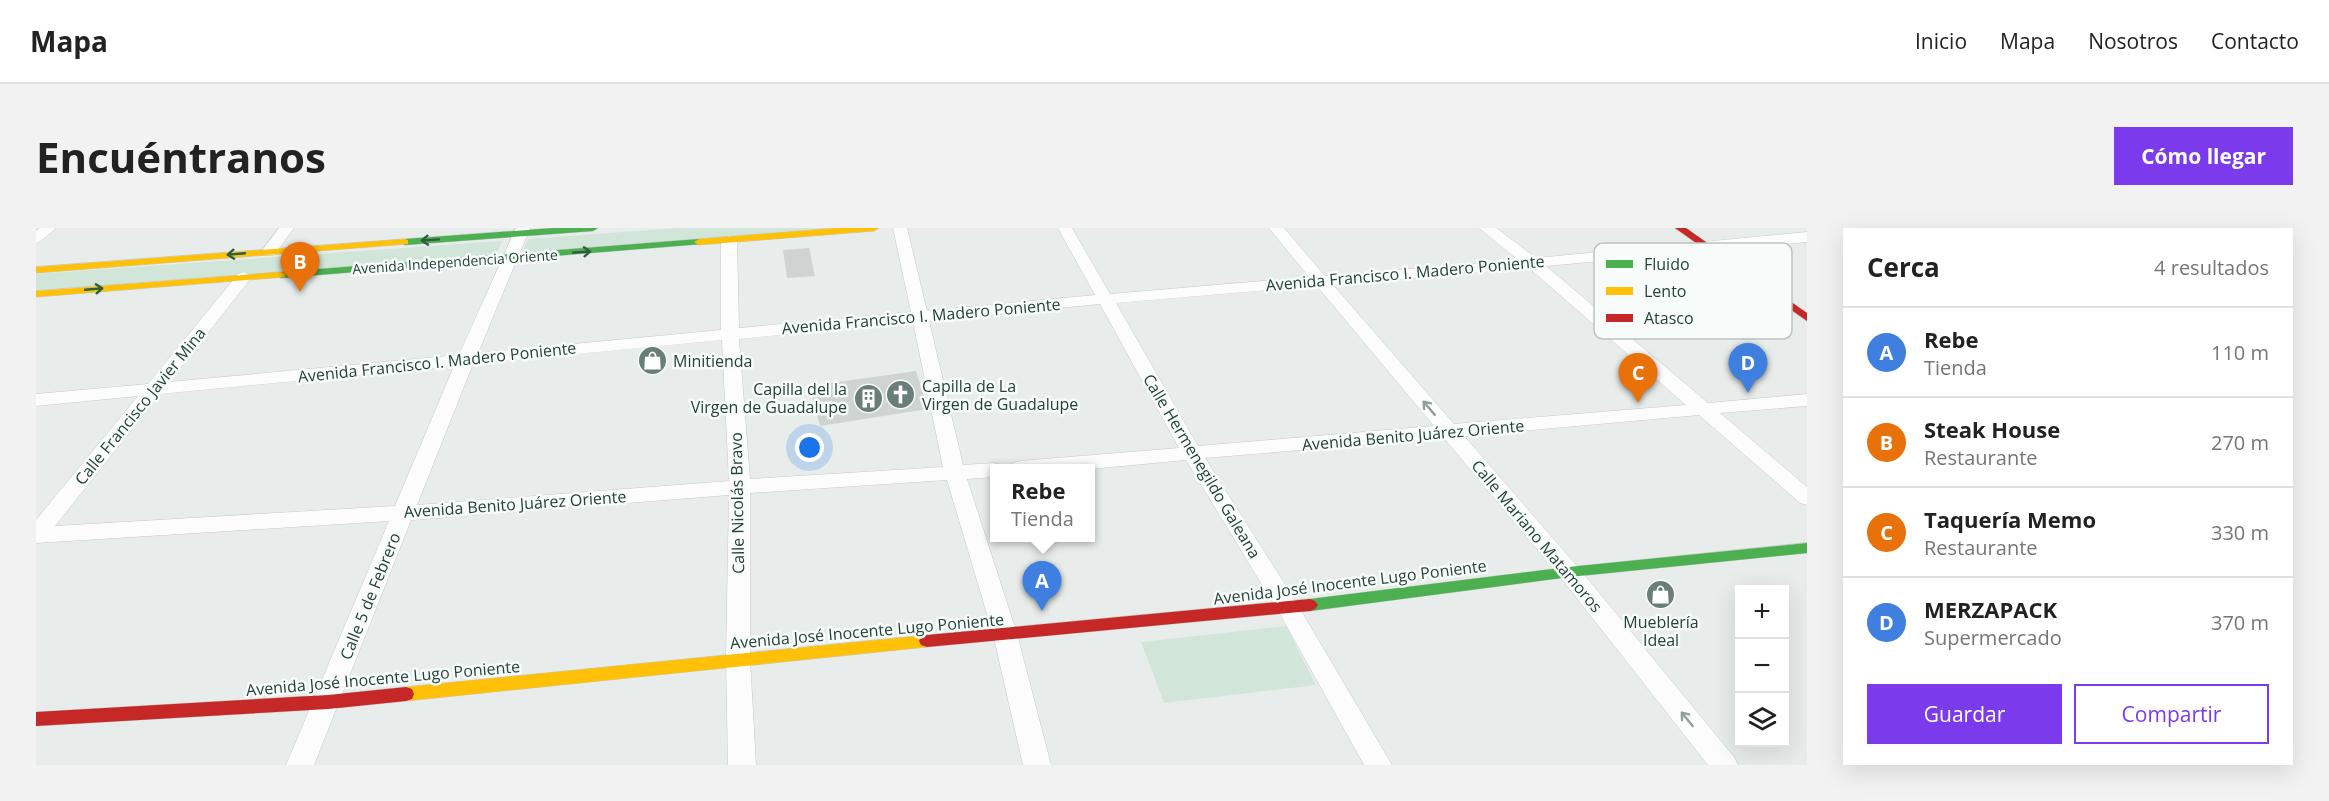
<!DOCTYPE html>
<html lang="es">
<head>
<meta charset="utf-8">
<style>
  :root { --surface:#fff; --page:#f2f2f2; --text:#222; --muted:#767676; --line:#e0e0e0; --accent:#7c3aed }
  body { margin:0; font-family:"Open Sans",sans-serif; background:var(--page); color:var(--text) }
  .controls { position:absolute; right:18px; bottom:18px; display:grid; overflow:hidden; border-radius:0px; box-shadow:0 6px 24px #0002 }
  .controls button { width:54px; height:54px; display:grid; place-items:center; padding:0; border:0; border-bottom:2px solid var(--line); background:var(--surface); color:var(--text); font:30px sans-serif }
  .you { position:absolute; left:774px; top:220px; width:21px; height:21px; margin:-15px; border:4px solid #fff; border-radius:50%; background:#1a73e8; box-shadow:0 0 0 9px #1a73e833 }
  .badge { display:grid; place-items:center; width:39px; height:39px; border-radius:50%; background:var(--accent); color:#fff; font-size:20px; font-weight:700 }
  .pin { position:absolute; translate:-50% -50px; filter:drop-shadow(0 2px 3px #0008) }
  .pin::after { content:''; position:absolute; top:32px; width:21px; height:18px; background:inherit; clip-path:polygon(0 0,100% 0,50% 100%) }
  .popup { position:absolute; left:954px; top:236px; width:105px; height:78px; box-sizing:border-box; display:grid; place-content:center; border-radius:0px; background:var(--surface); filter:drop-shadow(0 2px 4px #0005); font-size:20px; white-space:nowrap; color:var(--muted) }
  .popup b { font-size:22px; color:var(--text) }
  .popup::after { content:''; position:absolute; left:50%; top:100%; margin-left:-12px; border:12px solid transparent; border-top-color:var(--surface) }
  .list { margin:0; padding:0; list-style:none }
  h2 { display:flex; justify-content:space-between; align-items:center; height:78px; margin:0; padding:0 24px; font-size:26px }
  h2 small { font-size:20px; font-weight:400; color:var(--muted) }
  .list li { display:grid; grid-template-columns:39px 1fr auto; gap:18px; align-items:center; box-sizing:border-box; height:90px; padding:0 24px; border-top:2px solid var(--line) }
  .list b { display:block; font-size:22px; white-space:nowrap }
  .list p { margin:0; font-size:20px; white-space:nowrap; color:var(--muted) }
  .list em { font-size:20px; font-style:normal; color:var(--muted) }
  .actions { display:flex; gap:12px; padding:18px 24px }
  .actions a { flex:1; padding:14px 0; border:2px solid var(--accent); border-radius:0px; text-align:center; font-size:21px; color:var(--accent) }
  .actions .main { background:var(--accent); color:#fff }
  .icon { flex:none; width:33px; height:33px; fill:none; stroke:currentColor; stroke-width:2; stroke-linecap:round; stroke-linejoin:round }
  .map { position:relative; flex:none; width:1771px; height:537px; overflow:hidden; border-radius:0px }
  header { display:flex; align-items:center; gap:36px; box-sizing:border-box; height:84px; padding:0 30px; background:var(--surface); border-bottom:2px solid var(--line) }
  header strong { font-size:28px }
  nav { display:flex; gap:33px; margin-inline-start:auto; font-size:21px }
  .intro { display:flex; align-items:center; justify-content:space-between; box-sizing:border-box; height:144px; padding:0 36px }
  h1 { margin:0; font-size:42px }
  .button { padding:15px 27px; border-radius:0px; background:var(--accent); color:#fff; font-size:21px; font-weight:700 }
  main { display:flex; gap:36px; padding:0 36px }
  aside { flex:1; background:var(--surface); border-radius:0px; box-shadow:0 6px 24px #0002 }
  .map>svg:first-child { display:block }
  .green { fill:#d1e6d8 }
  .building { fill:#cfd4d2 }
  .lines { fill:none; stroke-linecap:round; stroke-linejoin:round }
  .street-casing { stroke:#c5cac8; stroke-width:1 }
  .fast-casing { stroke:#c3cbc8; stroke-width:1 }
  .slow-casing { stroke:#c3cbc8; stroke-width:1 }
  .jam-casing { stroke:#c3cbc8; stroke-width:1 }
  .street { fill:#fcfcfc; fill-rule:evenodd }
  .fast { fill:#4caf50; fill-rule:evenodd }
  .slow { fill:#ffc107; fill-rule:evenodd }
  .jam { fill:#c62828; fill-rule:evenodd }
  .oneway { stroke:#2e5d40 }
  .oneway2 { stroke:#909f9b }
  .labels { text-anchor:middle; stroke-width:5; stroke-linejoin:round; paint-order:stroke }
  .far-street-label { font-size:14px; fill:#24423a; stroke:#f7fbf9 }
  .street-label { font-size:16px; fill:#24423a; stroke:#f7fbf9 }
  .poi-label { font-size:16px; fill:#24423a; stroke:#f7fbf9; text-anchor:start }
  .key { fill:#f7fbf9; stroke:#b8c4c0; stroke-width:1.5 }
  .key-label { font-size:16px; fill:#24423a }
</style>
</head>
<body>
<header>
<strong>Mapa</strong>
<nav><a>Inicio</a><a>Mapa</a><a>Nosotros</a><a>Contacto</a></nav>
</header>
<div class="intro"><h1>Encuéntranos</h1><a class="button">Cómo llegar</a></div>
<main>
<div class="map">
<svg width="1771" height="537" viewBox="0 0 1771 537">
  <rect width="100%" height="100%" fill="#e8edeb"/>
  <g class="green">
    <polygon points="641,0 819,0 484,28 492,11"/>
    <polygon points="466,13 459,28 0,62 0,46"/>
    <polygon points="1250,398 1280,457 1128,475 1105,414"/>
  </g>
  <g class="building">
    <polygon points="773,20 779,48 751,50 747,22"/>
    <polygon points="880,143 892,181 784,198 773,158"/>
  </g>
  <g class="lines">
    <defs>
      <g id="street">
        <polygon points="4,0 20,0 5,13 0,15 0,3"/>
        <polygon points="243,0 258,0 238,27 228,27 225,24"/>
        <path d="M 480,0 L 494,0 L 442,125 L 685,102 L 685,13 L 693,8 L 701,13 L 703,100 L 875,84 L 857,0 L 871,0 L 891,83 L 1059,67 L 1022,0 L 1036,0 L 1074,66 L 1273,49 L 1233,0 L 1248,0 L 1289,48 L 1482,32 L 1443,0 L 1460,0 L 1500,30 L 1771,4 L 1771,14 L 1510,38 L 1672,175 L 1771,166 L 1771,178 L 1684,185 L 1771,259 L 1771,277 L 1764,275 L 1663,187 L 1428,208 L 1541,338 L 1698,529 L 1702,537 L 1672,537 L 1525,350 L 1408,210 L 1169,230 L 1260,374 L 1356,537 L 1328,537 L 1244,386 L 1150,232 L 1054,241 L 974,240 L 977,235 L 984,233 L 1143,220 L 1064,76 L 893,93 L 927,237 L 958,235 L 965,237 L 967,240 L 958,240 L 958,249 L 931,251 L 981,406 L 1015,537 L 987,537 L 957,406 L 911,252 L 714,265 L 714,431 L 720,537 L 692,537 L 690,431 L 693,267 L 375,292 L 278,537 L 250,537 L 353,293 L 0,315 L 0,292 L 102,168 L 0,178 L 0,166 L 112,156 L 202,46 L 208,44 L 216,49 L 133,154 L 423,127 ZM 1493,40 L 1650,177 L 1418,196 L 1297,57 ZM 1281,58 L 1398,198 L 1162,218 L 1080,75 ZM 877,94 L 907,239 L 714,251 L 703,111 ZM 686,112 L 693,253 L 381,277 L 437,136 ZM 418,138 L 359,278 L 19,298 L 124,166 Z"/>
      </g>
      <g id="fast">
        <polygon points="518,0 562,0 557,3 369,17 364,14 369,11"/>
        <polygon points="663,11 666,12 666,16 245,50 240,47 245,44"/>
        <polygon points="1771,315 1771,325 1533,349 1274,383 1269,381 1266,377 1269,373 1274,371 1533,339"/>
      </g>
      <g id="slow">
        <polygon points="802,0 843,0 838,3 663,17 658,14 663,11"/>
        <polygon points="369,11 372,12 372,16 0,45 0,39"/>
        <polygon points="245,44 249,45 249,49 0,69 0,63"/>
        <polygon points="891,407 897,409 899,413 897,417 891,419 370,473 364,471 362,466 364,461 370,459"/>
      </g>
      <g id="jam">
        <polygon points="1639,0 1650,0 1771,85 1771,93"/>
        <polygon points="1274,371 1279,373 1282,377 1279,381 1274,383 891,419 885,417 883,413 885,409 891,407"/>
        <polygon points="370,459 376,461 378,466 376,471 370,473 292,481 0,498 0,484 292,467"/>
      </g>
    </defs>
    <use href="#street" class="street-casing"/>
    <use href="#fast" class="fast-casing"/>
    <use href="#slow" class="slow-casing"/>
    <use href="#jam" class="jam-casing"/>
    <use href="#street" class="street"/>
    <use href="#fast" class="fast"/>
    <use href="#slow" class="slow"/>
    <use href="#jam" class="jam"/>
  </g>
  <defs><path id="oneway-shaft" d="M-6 0H5M1.5-3L5.5 0L1.5 3" fill="none" stroke-width="1.6" stroke-linecap="round" stroke-linejoin="round" transform="scale(1.5)"/></defs>
  <g class="oneway">
    <use href="#oneway-shaft" transform="translate(394 12) rotate(176)"/>
    <use href="#oneway-shaft" transform="translate(546 24) rotate(-4)"/>
    <use href="#oneway-shaft" transform="translate(200 26) rotate(175)"/>
    <use href="#oneway-shaft" transform="translate(58 61) rotate(-5)"/>
  </g>
  <g class="oneway2">
    <use href="#oneway-shaft" transform="translate(1393 180) rotate(-130)"/>
    <use href="#oneway-shaft" transform="translate(1651 491) rotate(-129)"/>
  </g>
  <defs>
    <symbol id="shop-disc" viewBox="-11 -11 22 22"><circle r="9.5" fill="#697e78" stroke="#f7fbf9"/><path d="M-5-2.5h2.3a2.7 3.5 0 0 1 5.4 0H5L5.5 6h-11ZM-1.5-2.5h3a1.5 2.3 0 0 0-3 0Z" fill="#fff"/></symbol>
    <symbol id="church-disc" viewBox="-11 -11 22 22"><circle r="9.5" fill="#697e78" stroke="#f7fbf9"/><path d="M-1.2-6h2.4v3.5h3.3v2.4h-3.3V6h-2.4V-.1h-3.3v-2.4h3.3Z" fill="#fff"/></symbol>
    <symbol id="building-disc" viewBox="-11 -11 22 22"><circle r="9.5" fill="#697e78" stroke="#f7fbf9"/><path d="M-4-6H4V6H1V3H-1V6H-4ZM-2.5-4.3h1.7v1.8h-1.7ZM.8-4.3h1.7v1.8H.8ZM-2.5-1h1.7V.8h-1.7ZM.8-1h1.7V.8H.8Z" fill="#fff"/></symbol>
  </defs>
  <g fill-rule="evenodd">
    <use href="#shop-disc" x="600" y="116" width="33" height="33"/>
    <use href="#church-disc" x="848" y="150" width="33" height="33"/>
    <use href="#building-disc" x="816" y="154" width="33" height="33"/>
    <use href="#shop-disc" x="1608" y="350" width="33" height="33"/>
  </g>
  <g class="labels">
    <g class="far-street-label">
      <text transform="translate(419 34) rotate(-4)" y="5">Avenida Independencia Oriente</text>
    </g>
    <g class="street-label">
      <text transform="translate(1369 45) rotate(-5)" y="6">Avenida Francisco I. Madero Poniente</text>
      <text transform="translate(885 88) rotate(-5)" y="6">Avenida Francisco I. Madero Poniente</text>
      <text transform="translate(401 134) rotate(-6)" y="6">Avenida Francisco I. Madero Poniente</text>
      <text transform="translate(104 178) rotate(-51)" y="6">Calle Francisco Javier Mina</text>
      <text transform="translate(1377 207) rotate(-5)" y="6">Avenida Benito Juárez Oriente</text>
      <text transform="translate(1166 238) rotate(59)" y="6">Calle Hermenegildo Galeana</text>
      <text transform="translate(701 275) rotate(-91)" y="6">Calle Nicolás Bravo</text>
      <text transform="translate(479 276) rotate(-4)" y="6">Avenida Benito Juárez Oriente</text>
      <text transform="translate(1501 308) rotate(50)" y="6">Calle Mariano Matamoros</text>
      <text transform="translate(1314 354) rotate(-7)" y="6">Avenida José Inocente Lugo Poniente</text>
      <text transform="translate(334 368) rotate(-68)" y="6">Calle 5 de Febrero</text>
      <text transform="translate(831 403) rotate(-5)" y="6">Avenida José Inocente Lugo Poniente</text>
      <text transform="translate(347 450) rotate(-5)" y="6">Avenida José Inocente Lugo Poniente</text>
    </g>
    <g class="poi-label">
      <text x="637" y="139">Minitienda</text>
      <text x="886" y="164">Capilla de La<tspan x="886" dy="18">Virgen de Guadalupe</tspan></text>
      <text x="811" y="167" text-anchor="end">Capilla del la<tspan x="811" dy="18">Virgen de Guadalupe</tspan></text>
      <text x="1625" y="400" text-anchor="middle">Mueblería<tspan x="1625" dy="18">Ideal</tspan></text>
    </g>
  </g>
  <rect x="1558" y="15" width="198" height="96" rx="9" class="key"/>
  <rect x="1570" y="32" width="27" height="8" fill="#4caf50"/>
  <rect x="1570" y="59" width="27" height="8" fill="#ffc107"/>
  <rect x="1570" y="86" width="27" height="8" fill="#c62828"/>
  <g class="key-label">
    <text x="1608" y="42">Fluido</text>
    <text x="1608" y="69">Lento</text>
    <text x="1608" y="96">Atasco</text>
  </g>
</svg>
<div class="controls">
<button>+</button>
<button>−</button>
<button><svg class="icon" aria-label="layers" viewBox="0 0 24 24"><path d="M12 4l9 5-9 5-9-5zM3 14l9 5 9-5"/></svg></button>
</div>
<div class="you"></div>
<div class="pin badge" style="left:1006px;top:383px;background:#3f7fe0">A</div>
<div class="popup"><b>Rebe</b>Tienda</div>
<div class="pin badge" style="left:264px;top:64px;background:#e8710a">B</div>
<div class="pin badge" style="left:1602px;top:175px;background:#e8710a">C</div>
<div class="pin badge" style="left:1712px;top:165px;background:#3f7fe0">D</div>
</div>
<aside>
<h2>Cerca<small>4 resultados</small></h2>
<ul class="list">
<li><span class="badge" style="background:#3f7fe0">A</span><div><b>Rebe</b><p>Tienda</p></div><em>110 m</em></li>
<li><span class="badge" style="background:#e8710a">B</span><div><b>Steak House</b><p>Restaurante</p></div><em>270 m</em></li>
<li><span class="badge" style="background:#e8710a">C</span><div><b>Taquería Memo</b><p>Restaurante</p></div><em>330 m</em></li>
<li><span class="badge" style="background:#3f7fe0">D</span><div><b>MERZAPACK</b><p>Supermercado</p></div><em>370 m</em></li>
</ul>
<div class="actions"><a class="main">Guardar</a><a>Compartir</a></div>
</aside>
</main>
</body>
</html>
